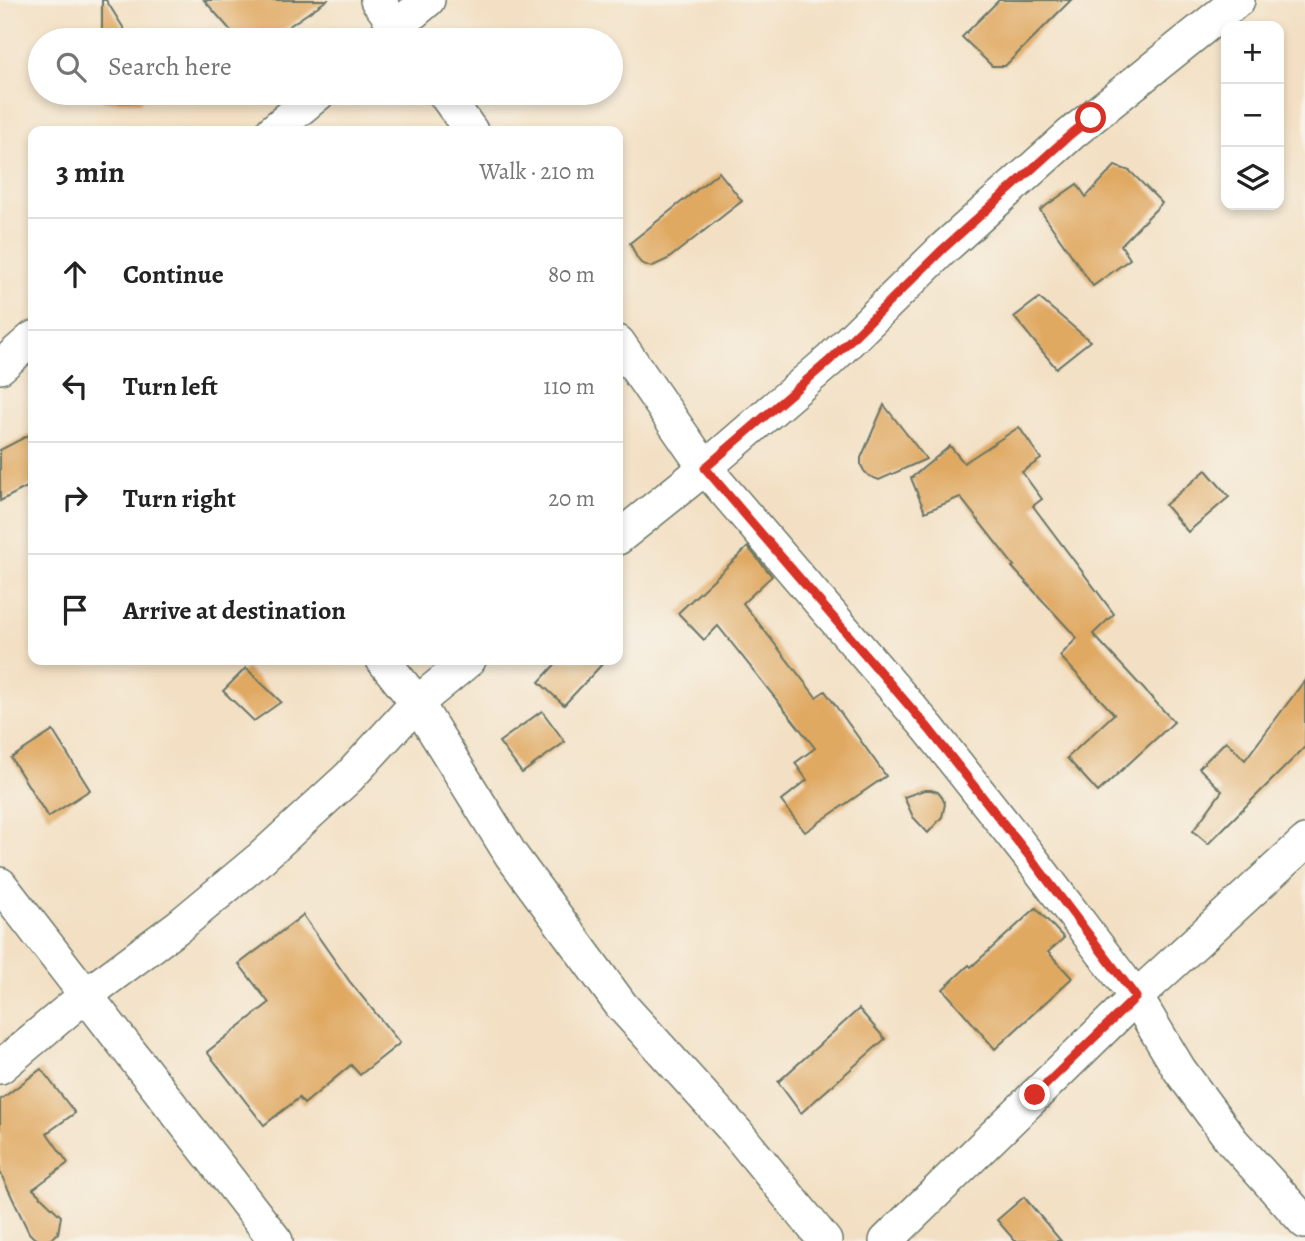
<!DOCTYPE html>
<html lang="en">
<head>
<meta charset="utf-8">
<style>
  :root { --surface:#fff; --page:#f6f6f6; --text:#222; --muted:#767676; --line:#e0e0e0 }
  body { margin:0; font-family:Alegreya,serif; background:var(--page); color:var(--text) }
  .controls { position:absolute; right:21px; top:21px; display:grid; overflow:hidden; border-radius:14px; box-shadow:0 4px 10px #0003 }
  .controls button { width:63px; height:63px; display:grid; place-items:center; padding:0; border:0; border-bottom:2px solid var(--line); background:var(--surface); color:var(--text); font:35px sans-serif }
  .stop { position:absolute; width:21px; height:21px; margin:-16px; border:5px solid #d93025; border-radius:50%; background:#fff }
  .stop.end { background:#d93025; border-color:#fff; box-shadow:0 2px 7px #0008 }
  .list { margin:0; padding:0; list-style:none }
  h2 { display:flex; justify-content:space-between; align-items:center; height:91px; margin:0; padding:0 28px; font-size:30px }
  h2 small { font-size:23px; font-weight:400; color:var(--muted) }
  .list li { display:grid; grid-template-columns:46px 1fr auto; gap:21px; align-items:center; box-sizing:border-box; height:112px; padding:0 28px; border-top:2px solid var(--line) }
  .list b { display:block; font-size:26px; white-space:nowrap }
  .list em { font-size:23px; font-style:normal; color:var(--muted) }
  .icon { flex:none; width:38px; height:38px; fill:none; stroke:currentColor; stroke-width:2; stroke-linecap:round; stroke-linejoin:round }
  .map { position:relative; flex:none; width:1305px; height:1241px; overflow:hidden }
  .search { position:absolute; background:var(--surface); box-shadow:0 4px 10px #0003; left:28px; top:28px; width:595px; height:77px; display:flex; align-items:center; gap:18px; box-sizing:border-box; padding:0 24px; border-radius:38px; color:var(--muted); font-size:26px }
  .panel { position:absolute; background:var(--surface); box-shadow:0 4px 10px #0003; left:28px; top:126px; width:595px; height:539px; border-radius:14px }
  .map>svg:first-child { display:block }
  .building { fill:#e0a962 }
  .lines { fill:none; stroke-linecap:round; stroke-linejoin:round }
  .street-casing { stroke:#697666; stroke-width:36 }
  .street { stroke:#fff; stroke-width:33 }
  .route { stroke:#d93025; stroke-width:9 }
</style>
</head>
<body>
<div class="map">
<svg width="1305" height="1241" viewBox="0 0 1305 1241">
  <rect width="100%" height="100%" fill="#f7f3e8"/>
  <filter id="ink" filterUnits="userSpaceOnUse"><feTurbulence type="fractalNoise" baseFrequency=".0143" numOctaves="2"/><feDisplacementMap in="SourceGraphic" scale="14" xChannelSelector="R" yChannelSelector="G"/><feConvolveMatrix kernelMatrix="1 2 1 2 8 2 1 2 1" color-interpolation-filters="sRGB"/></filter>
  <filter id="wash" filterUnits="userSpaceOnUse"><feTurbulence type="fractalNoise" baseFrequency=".00686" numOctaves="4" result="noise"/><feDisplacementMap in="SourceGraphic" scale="28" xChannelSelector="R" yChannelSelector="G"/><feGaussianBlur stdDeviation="1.57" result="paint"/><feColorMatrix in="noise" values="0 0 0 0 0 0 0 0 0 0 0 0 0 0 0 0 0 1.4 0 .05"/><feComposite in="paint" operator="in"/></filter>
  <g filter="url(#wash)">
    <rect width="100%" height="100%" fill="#f3e0c4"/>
    <g id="blocks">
      <g class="building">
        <polygon points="102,0 106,0 131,40 102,40"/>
        <polygon points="204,0 327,0 269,40 239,40"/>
        <polygon points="999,0 1071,0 1005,66 992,66 962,37"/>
        <rect x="103" y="93" width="39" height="9"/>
        <polygon points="1115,166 1130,171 1162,203 1121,245 1130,259 1093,286 1040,210 1077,184 1086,197"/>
        <polygon points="719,172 742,201 668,259 651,267 641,263 637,258 630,243"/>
        <polygon points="1039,298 1090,341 1056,368 1014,317"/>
        <polygon points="884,405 926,459 879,480 869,476 864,471 861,465 861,458"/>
        <polygon points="1019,427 1041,459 1022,472 1042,499 1033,506 1114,614 1093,634 1174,722 1098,792 1067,758 1114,714 1060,656 1077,638 1012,567 1014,566 960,497 925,512 911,478 950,446 964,463"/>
        <polygon points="33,433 33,484 0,501 0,450"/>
        <polygon points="1206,470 1229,497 1188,532 1165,505"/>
        <polygon points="748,547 772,576 743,603 816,697 825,691 886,776 805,832 781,801 807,780 795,763 815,748 718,626 704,640 678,613"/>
        <polygon points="559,660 606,660 564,705 539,682"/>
        <polygon points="246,668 281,702 254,721 223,691"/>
        <polygon points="1305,680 1305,747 1208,844 1193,831 1222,791 1199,768 1226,741 1245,760"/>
        <polygon points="542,711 565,742 522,773 499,742"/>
        <polygon points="53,731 90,790 48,817 11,758"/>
        <polygon points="924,790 931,790 938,792 942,797 945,804 942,817 928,833 913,817 904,797"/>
        <polygon points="1036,908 1064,938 1048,952 1072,978 995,1049 943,989 969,965 971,967"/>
        <polygon points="303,915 350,982 400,1043 360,1075 351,1065 304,1104 299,1098 264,1125 207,1052 269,1003 239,964"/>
        <polygon points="859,1009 885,1039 801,1113 778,1082"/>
        <polygon points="41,1069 75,1113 47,1133 68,1163 33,1189 61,1216 58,1233 53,1238 46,1241 41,1241 34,1238 29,1233 0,1172 0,1100"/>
        <polygon points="1024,1197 1061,1241 1015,1241 997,1220"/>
      </g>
    </g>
  </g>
  <g filter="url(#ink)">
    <use href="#blocks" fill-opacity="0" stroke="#697666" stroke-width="2"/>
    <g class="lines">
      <defs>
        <g id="street">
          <polyline points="377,0 407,40"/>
          <polyline points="381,40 428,0"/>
          <polyline points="444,93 471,131"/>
          <polyline points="273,131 319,93"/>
          <polyline points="618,342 705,468 830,360 943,249 1071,134 1238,0"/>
          <polyline points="0,367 33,338"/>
          <polyline points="618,538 705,468 929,729 1033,861 1136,997 1179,1069 1232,1141 1305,1222"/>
          <polyline points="383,660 417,703 511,855 621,1005 737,1133 825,1241"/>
          <polyline points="0,884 276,1241"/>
          <polyline points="0,1067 86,995 179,926 262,857 349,777 417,703 469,660"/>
          <polyline points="886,1241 1136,997 1305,842"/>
        </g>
      </defs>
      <use href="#street" class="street-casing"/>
      <use href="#street" class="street"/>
    </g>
  </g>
  <g class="lines" filter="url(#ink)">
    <polyline class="route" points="1035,1095 1136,997 1033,861 929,729 705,468 830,360 943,249 1071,134 1091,118"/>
  </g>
</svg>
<div class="controls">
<button>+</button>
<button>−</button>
<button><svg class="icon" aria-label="layers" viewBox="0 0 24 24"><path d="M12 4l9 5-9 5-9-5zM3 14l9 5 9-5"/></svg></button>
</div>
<div class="stop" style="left:1091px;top:118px"></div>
<div class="stop end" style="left:1035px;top:1095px"></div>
<div class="search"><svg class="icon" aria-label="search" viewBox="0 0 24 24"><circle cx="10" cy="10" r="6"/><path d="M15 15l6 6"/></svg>Search here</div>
<section class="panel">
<h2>3 min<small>Walk · 210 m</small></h2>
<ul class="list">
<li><svg class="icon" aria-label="ahead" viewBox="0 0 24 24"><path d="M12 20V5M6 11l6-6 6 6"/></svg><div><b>Continue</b></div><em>80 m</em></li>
<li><svg class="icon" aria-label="left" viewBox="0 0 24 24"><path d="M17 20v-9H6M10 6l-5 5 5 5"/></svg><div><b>Turn left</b></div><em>110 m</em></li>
<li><svg class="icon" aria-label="right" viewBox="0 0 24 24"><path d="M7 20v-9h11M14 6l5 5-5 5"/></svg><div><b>Turn right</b></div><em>20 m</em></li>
<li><svg class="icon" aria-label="arrive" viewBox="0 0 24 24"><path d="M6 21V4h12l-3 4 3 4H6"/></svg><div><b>Arrive at destination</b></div></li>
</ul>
</section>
</div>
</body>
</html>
